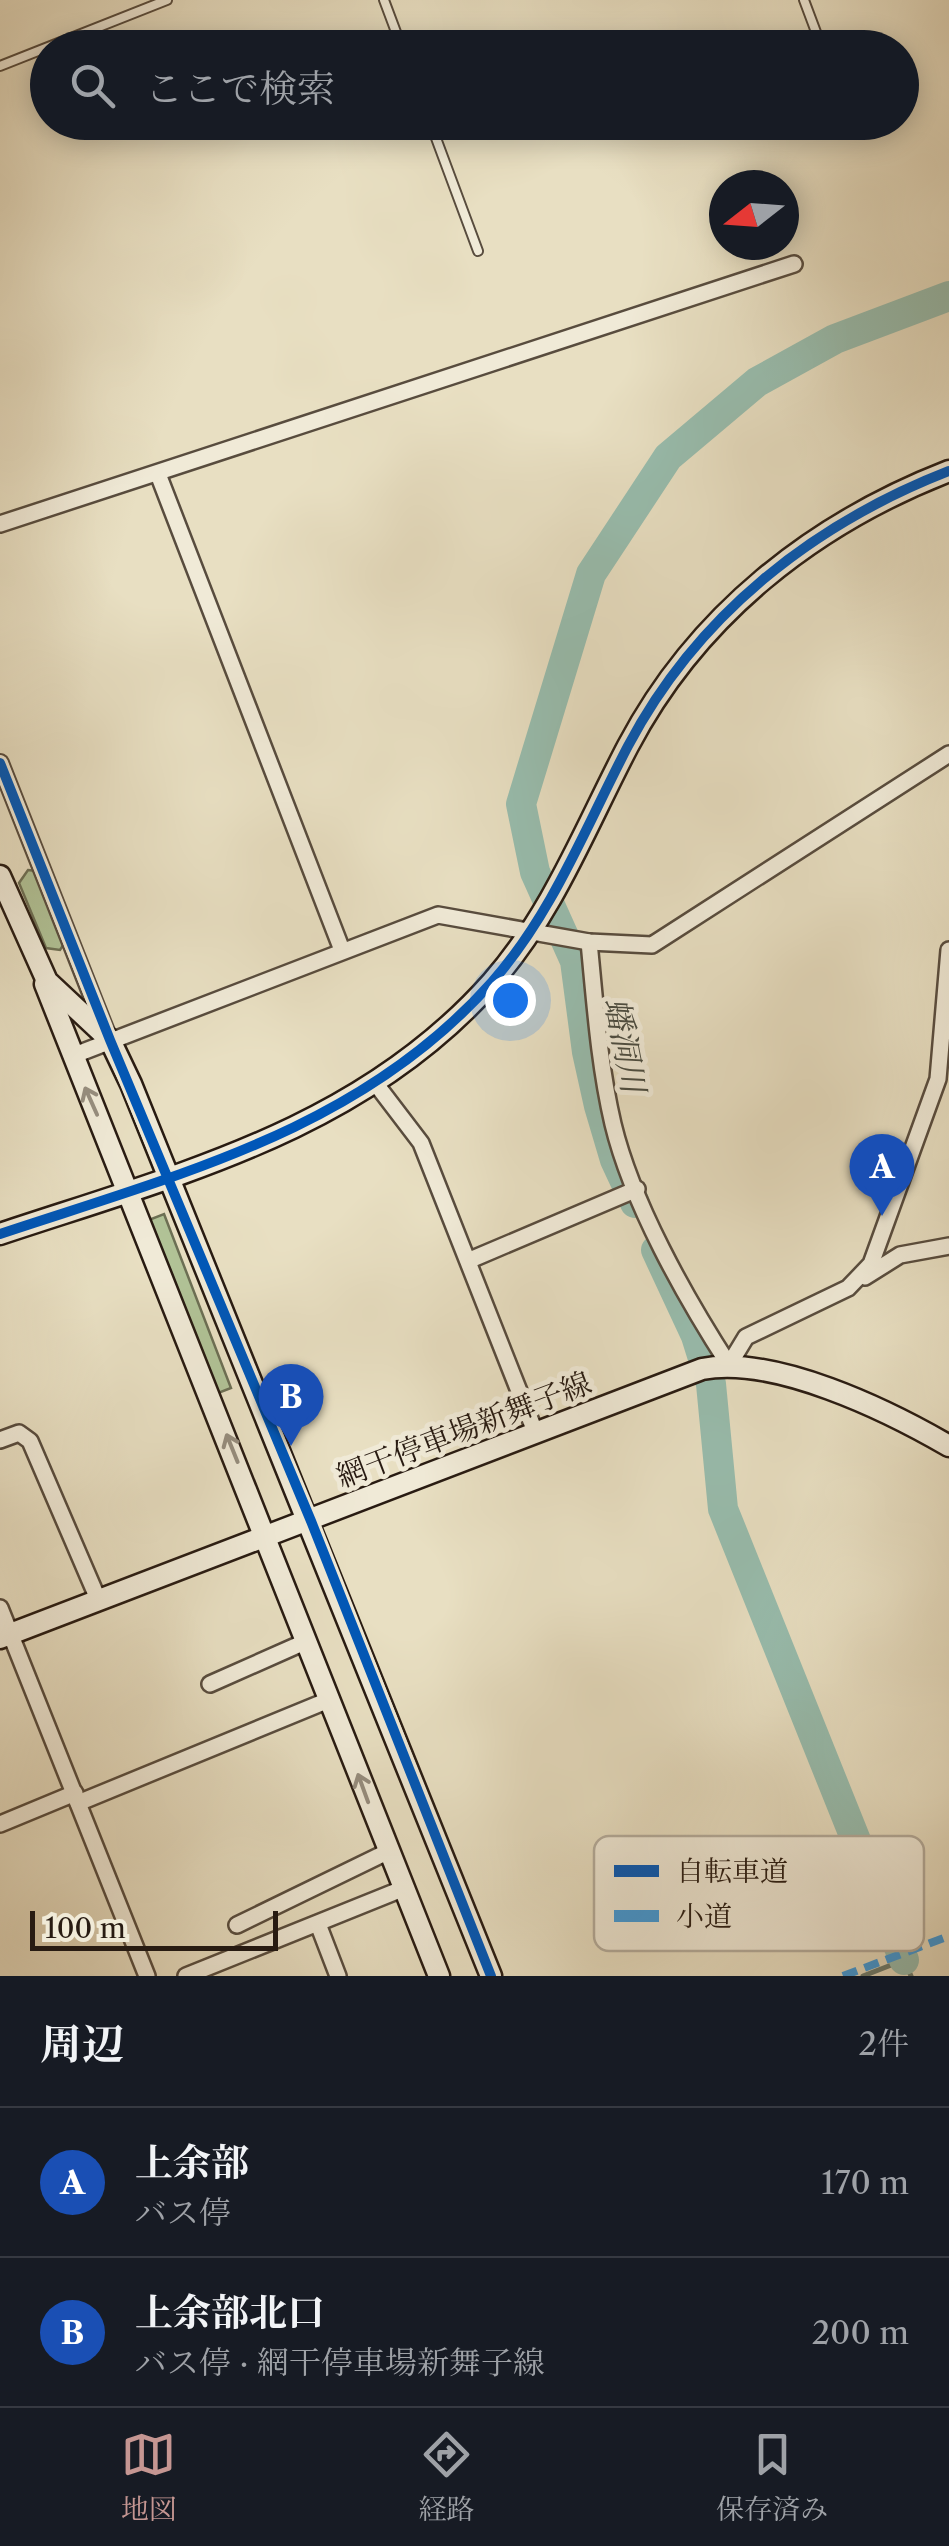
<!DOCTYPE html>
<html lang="ja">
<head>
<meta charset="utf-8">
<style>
  :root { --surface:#171b24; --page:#242831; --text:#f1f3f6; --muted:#9ea1a6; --line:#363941; --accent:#c59692 }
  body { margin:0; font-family:"Libre Caslon Text","Noto Serif JP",serif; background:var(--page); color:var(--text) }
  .compass { position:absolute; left:709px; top:170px; width:90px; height:90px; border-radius:50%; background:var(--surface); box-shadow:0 5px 25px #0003; rotate:253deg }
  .scale { position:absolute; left:30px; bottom:25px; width:248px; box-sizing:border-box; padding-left:10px; border:5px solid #281b12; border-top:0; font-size:28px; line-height:35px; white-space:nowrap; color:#281b12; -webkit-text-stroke:8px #f0ead7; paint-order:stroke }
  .you { position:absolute; left:510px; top:1000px; width:35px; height:35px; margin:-25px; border:8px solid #fff; border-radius:50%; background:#1a73e8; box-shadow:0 0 0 15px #1a73e833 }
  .badge { display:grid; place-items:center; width:65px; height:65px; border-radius:50%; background:var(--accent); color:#fff; font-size:32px; font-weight:700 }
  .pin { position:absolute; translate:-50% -82px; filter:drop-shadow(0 2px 5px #0008) }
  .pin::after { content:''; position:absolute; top:52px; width:35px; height:30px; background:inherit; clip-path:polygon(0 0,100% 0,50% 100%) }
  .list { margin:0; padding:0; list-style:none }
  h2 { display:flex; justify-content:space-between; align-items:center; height:130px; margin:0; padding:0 40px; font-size:42px }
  h2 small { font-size:32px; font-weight:400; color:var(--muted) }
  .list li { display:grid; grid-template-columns:65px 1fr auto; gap:30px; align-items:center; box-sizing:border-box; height:150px; padding:0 40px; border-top:2px solid var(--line) }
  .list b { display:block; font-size:38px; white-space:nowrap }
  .list p { margin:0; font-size:32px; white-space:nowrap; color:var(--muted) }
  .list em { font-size:32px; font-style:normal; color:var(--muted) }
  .icon { flex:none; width:55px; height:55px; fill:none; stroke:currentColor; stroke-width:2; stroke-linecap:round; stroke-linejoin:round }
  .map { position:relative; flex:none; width:949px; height:1976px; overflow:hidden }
  .search { position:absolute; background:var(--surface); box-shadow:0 5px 25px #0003; left:30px; right:30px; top:30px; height:110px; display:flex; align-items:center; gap:25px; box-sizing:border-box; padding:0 35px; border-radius:55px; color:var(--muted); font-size:38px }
  .sheet { height:430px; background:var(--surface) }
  nav { display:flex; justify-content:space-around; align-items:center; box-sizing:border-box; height:140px; border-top:2px solid var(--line); background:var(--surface); font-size:28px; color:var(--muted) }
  nav a { display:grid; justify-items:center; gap:5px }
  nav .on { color:var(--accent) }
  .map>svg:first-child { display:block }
  .green { fill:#b1c397; stroke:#6c6f54; stroke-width:2.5 }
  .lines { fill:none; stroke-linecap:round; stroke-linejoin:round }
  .stream { stroke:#6b7c70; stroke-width:5 }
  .river { stroke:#98bdae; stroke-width:30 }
  .lane-casing { stroke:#584c3e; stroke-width:12 }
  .street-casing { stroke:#584c3e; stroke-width:20 }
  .secondary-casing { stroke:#281b12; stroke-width:25 }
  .lane { stroke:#f0ead7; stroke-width:8 }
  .street { stroke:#f0ead7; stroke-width:15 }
  .secondary { stroke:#f0ead7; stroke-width:20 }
  .quiet { stroke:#3d9bde; stroke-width:8; stroke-dasharray:15 8; stroke-linecap:butt }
  .cycleway-casing { stroke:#f0ead7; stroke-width:16 }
  .cycleway { stroke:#0057b8; stroke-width:10 }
  .oneway { stroke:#968d7e }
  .labels { text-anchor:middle; stroke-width:10; stroke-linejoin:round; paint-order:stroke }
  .street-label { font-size:30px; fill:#281b12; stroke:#f0ead7 }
  .water-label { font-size:32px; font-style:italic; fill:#4a4c41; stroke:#f0ead7 }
  .key { fill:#f0ead7; stroke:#b4ac9c; stroke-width:2.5 }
  .key-label { font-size:28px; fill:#281b12 }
</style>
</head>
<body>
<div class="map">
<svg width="949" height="1976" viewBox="0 0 949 1976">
  <rect width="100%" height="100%" fill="#e8dfc2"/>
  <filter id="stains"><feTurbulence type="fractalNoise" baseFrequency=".002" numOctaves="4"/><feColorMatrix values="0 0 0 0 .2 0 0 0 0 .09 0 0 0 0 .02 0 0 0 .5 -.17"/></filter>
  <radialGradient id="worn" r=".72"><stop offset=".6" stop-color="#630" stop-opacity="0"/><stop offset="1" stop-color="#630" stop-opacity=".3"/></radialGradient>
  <g class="green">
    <polygon points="28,870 36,871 64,944 60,950 46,948 19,883"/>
    <polygon points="164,1214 231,1388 208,1397 141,1223"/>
  </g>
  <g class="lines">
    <polyline class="stream" points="863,1976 904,1960 911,1976"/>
    <g class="river">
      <polyline points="635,1203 615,1160 599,1106 587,1052 575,961 535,872 521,804 591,574 668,457 757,382 835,339 949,296"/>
      <polyline points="656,1250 696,1336 711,1384 723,1509 904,1960"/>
    </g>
    <defs>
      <g id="lane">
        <polyline points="384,0 402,48"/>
        <polyline points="804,0 822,48"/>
        <polyline points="0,66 167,0"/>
        <polyline points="430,122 478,251"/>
      </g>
      <g id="street">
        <polyline points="158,474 342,950"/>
        <polyline points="0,524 794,264"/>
        <polyline points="0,763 107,1034"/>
        <path d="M 589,942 C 595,1003 599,1064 613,1124 C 632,1203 685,1297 729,1365"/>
        <polyline points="72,1056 438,915 589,942 652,945 949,754"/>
        <polyline points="376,1084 421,1143 536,1434"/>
        <polyline points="470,1260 637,1189"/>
        <polyline points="865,1277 900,1255 949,1246"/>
        <polyline points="729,1365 746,1337 848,1288 871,1264 938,1079 949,950"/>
        <polyline points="0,1440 19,1433 30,1441 98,1599"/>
        <polyline points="0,1608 147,1976"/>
        <polyline points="210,1684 307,1641"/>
        <polyline points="78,1803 331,1699"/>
        <polyline points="0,1824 75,1793"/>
        <polyline points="318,1924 338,1976"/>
        <polyline points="237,1925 387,1852"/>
        <polyline points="186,1976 402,1889"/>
      </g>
      <g id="secondary">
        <polyline points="0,876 47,981 110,1040 131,1084 491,1976"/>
        <polyline points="45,984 439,1976"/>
        <path d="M 0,1234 C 180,1174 362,1129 492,982 C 553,913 586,826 628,746 C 697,615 813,524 949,471"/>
        <path d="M 0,1638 L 702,1369 C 774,1355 887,1410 949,1446"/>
      </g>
    </defs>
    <use href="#lane" class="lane-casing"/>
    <use href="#street" class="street-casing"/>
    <use href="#secondary" class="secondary-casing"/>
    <use href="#lane" class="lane"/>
    <use href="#street" class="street"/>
    <use href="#secondary" class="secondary"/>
    <polyline class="quiet" points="843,1976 949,1936"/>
    <defs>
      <g id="cycleway">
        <polyline points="0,763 110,1040 311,1521 491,1976"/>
        <path d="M 0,1234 C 180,1174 362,1129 492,982 C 553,913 586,826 628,746 C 697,615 813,524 949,471"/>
      </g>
    </defs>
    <use href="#cycleway" class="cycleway-casing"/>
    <use href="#cycleway" class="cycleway"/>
  </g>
  <defs><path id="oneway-shaft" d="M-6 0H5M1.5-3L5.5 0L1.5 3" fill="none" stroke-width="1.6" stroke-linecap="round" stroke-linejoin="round" transform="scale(2.5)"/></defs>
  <g class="oneway">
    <use href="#oneway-shaft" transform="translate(91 1101) rotate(-114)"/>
    <use href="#oneway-shaft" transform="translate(232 1448) rotate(-112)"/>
    <use href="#oneway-shaft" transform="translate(363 1788) rotate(-110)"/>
  </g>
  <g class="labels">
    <g class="street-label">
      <text transform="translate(464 1430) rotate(-21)" y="10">網干停車場新舞子線</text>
    </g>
    <g class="water-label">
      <text transform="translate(625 1045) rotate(79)" y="11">蟠洞川</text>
    </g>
  </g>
  <rect x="594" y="1836" width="330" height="115" rx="15" class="key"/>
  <rect x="614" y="1865" width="45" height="12" fill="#0057b8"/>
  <rect x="614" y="1910" width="45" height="12" fill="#3d9bde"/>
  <g class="key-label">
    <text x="676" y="1881">自転車道</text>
    <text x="676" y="1926">小道</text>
  </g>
  <rect width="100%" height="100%" filter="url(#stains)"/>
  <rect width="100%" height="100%" fill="url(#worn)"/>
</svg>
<svg class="compass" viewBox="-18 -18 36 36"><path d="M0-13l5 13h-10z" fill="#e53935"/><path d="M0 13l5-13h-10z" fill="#9ea1a6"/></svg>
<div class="scale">100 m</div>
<div class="you"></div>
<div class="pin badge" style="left:882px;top:1216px;background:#1a4fb4">A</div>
<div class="pin badge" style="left:291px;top:1446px;background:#1a4fb4">B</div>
<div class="search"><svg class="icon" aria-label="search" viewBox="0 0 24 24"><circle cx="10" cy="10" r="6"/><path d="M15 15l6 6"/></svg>ここで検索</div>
</div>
<section class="sheet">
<h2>周辺<small>2件</small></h2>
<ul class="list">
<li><span class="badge" style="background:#1a4fb4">A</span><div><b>上余部</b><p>バス停</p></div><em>170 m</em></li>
<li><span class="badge" style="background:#1a4fb4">B</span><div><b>上余部北口</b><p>バス停 · 網干停車場新舞子線</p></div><em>200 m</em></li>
</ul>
</section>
<nav>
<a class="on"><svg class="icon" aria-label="map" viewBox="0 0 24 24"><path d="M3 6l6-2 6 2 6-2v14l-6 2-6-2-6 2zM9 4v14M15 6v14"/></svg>地図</a>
<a><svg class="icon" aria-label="directions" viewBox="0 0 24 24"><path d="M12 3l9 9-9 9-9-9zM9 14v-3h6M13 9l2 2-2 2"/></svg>経路</a>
<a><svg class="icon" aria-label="saved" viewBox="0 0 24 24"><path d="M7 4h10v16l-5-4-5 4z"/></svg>保存済み</a>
</nav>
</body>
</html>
